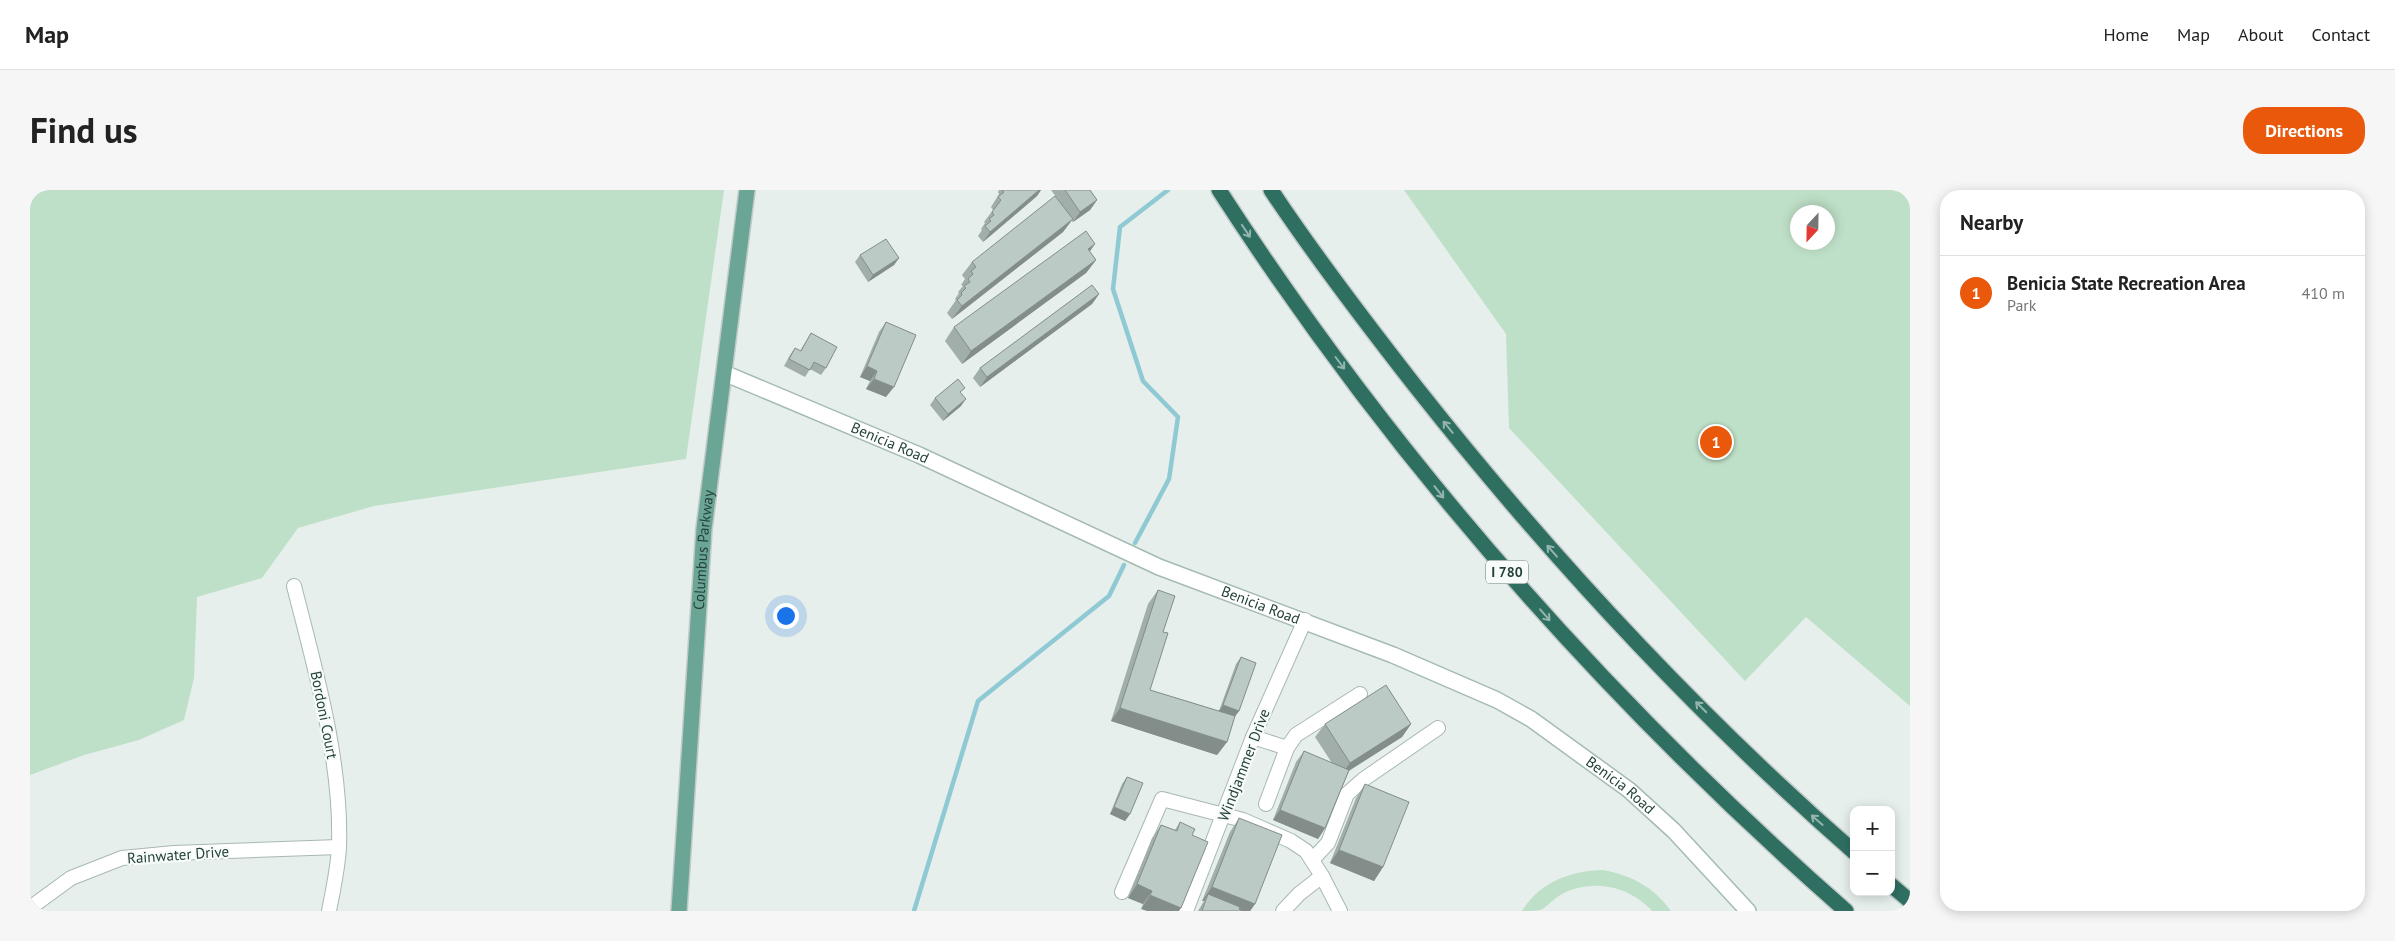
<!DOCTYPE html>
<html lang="en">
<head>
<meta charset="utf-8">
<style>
  :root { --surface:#fff; --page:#f6f6f6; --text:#222; --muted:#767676; --line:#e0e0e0; --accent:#ea580c }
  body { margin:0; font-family:"PT Sans",sans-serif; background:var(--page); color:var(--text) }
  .controls { position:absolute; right:15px; bottom:15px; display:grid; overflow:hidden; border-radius:10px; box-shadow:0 2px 12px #0003 }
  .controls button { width:45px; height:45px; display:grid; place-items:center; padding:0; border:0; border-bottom:1px solid var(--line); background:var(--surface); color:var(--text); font:25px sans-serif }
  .compass { position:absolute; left:1760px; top:15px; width:45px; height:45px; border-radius:50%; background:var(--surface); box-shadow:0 2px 12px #0003; rotate:202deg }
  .you { position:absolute; left:755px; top:425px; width:18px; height:18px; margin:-12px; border:4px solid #fff; border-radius:50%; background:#1a73e8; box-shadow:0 0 0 8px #1a73e833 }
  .badge { display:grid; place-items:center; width:32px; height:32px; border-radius:50%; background:var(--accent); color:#fff; font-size:16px; font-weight:700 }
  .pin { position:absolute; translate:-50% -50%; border:2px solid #fff; box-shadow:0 1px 5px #0006 }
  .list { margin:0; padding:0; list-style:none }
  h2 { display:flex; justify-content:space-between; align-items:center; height:65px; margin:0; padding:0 20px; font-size:21px }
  h2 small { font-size:16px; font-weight:400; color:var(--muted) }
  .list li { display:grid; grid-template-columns:32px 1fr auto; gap:15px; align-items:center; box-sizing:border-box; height:75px; padding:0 20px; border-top:1px solid var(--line) }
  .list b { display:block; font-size:19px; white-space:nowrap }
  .list p { margin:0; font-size:16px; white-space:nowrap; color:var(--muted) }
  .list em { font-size:16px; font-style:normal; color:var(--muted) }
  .map { position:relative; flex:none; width:1880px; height:721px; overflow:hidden; border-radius:20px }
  header { display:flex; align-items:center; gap:30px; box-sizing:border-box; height:70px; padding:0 25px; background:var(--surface); border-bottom:1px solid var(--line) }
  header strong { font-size:24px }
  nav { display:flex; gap:28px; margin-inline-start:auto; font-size:18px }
  .intro { display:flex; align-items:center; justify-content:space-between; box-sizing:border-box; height:120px; padding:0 30px }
  h1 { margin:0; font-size:35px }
  .button { padding:12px 22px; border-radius:20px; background:var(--accent); color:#fff; font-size:18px; font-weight:700 }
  main { display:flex; gap:30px; padding:0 30px }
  aside { flex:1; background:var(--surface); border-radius:20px; box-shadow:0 2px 12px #0003 }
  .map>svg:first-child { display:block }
  .green { fill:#bfe0c8; fill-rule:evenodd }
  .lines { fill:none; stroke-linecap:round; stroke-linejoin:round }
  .stream { stroke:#8ec9d4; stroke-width:4.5 }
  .minor-casing { stroke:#a8b8b2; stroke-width:16 }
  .secondary-casing { stroke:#a4bbb3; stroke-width:18 }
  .primary-casing { stroke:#c2cac8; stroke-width:18 }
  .motorway-casing { stroke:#c2cac8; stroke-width:18 }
  .minor { stroke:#fff; stroke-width:14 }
  .secondary { stroke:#fff; stroke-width:15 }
  .primary { stroke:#6aa596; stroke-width:15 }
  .motorway { stroke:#2f6f62; stroke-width:15 }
  .wall { fill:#a1aea9 }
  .shaded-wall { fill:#838d89 }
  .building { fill:#bbcac4; stroke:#838d89 }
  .oneway { stroke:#93b5ae }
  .labels { text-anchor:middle; stroke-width:4.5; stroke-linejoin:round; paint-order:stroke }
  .shield { fill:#f7fbf9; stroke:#637a73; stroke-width:1 }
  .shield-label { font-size:14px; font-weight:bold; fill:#24423a }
  .street-label { font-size:15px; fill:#24423a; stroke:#f7fbf9 }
</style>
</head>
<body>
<header>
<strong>Map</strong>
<nav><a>Home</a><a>Map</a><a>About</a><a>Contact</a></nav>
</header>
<div class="intro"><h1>Find us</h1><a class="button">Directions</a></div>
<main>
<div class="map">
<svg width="1880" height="721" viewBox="0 0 1880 721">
  <rect width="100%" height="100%" fill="#e6efeb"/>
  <g class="green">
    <polygon points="0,0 694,0 656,269 344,316 268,338 232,388 167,407 164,488 154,530 109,550 54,565 0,585"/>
    <path d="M 1374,0 L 1880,0 L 1880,516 L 1776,427 L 1715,491 L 1479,238 L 1476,144 ZM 1798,22 L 1798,52 L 1768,52 L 1768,22 Z"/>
    <path d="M 1573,680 C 1601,685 1624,697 1641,721 L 1622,721 C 1600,696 1562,688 1532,704 C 1524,708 1518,716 1511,720 C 1507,721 1497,721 1492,721 C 1510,692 1540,681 1573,680 Z"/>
  </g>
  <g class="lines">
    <g class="stream">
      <polyline points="1105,353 1139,289 1148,227 1113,191 1083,99 1090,37 1138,0"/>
      <polyline points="884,721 948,511 1079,406 1094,375"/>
    </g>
    <defs>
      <g id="minor">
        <path d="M 264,396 C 285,479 312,571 309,657 C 308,678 303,700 299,721"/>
        <polyline points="1223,547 1257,558"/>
        <polyline points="1236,614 1257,558 1266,545 1330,504"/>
        <polyline points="1282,670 1298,653 1317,604 1334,589 1408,538"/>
        <polyline points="1092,702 1132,609 1213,630 1261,651 1276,661 1292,686 1310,721"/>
        <polyline points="0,718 41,688 92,668 144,663 309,657"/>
        <polyline points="1156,721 1223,547 1275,430"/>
        <polyline points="1253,721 1269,704 1292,686"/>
      </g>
      <g id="secondary">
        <path id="s1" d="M 694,183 L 889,265 L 1129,377 L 1363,465 L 1467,510 L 1501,529 L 1599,600 L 1644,641 L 1718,721"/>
      </g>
      <g id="primary">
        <path id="s2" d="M 649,721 L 674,339 L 717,0"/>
      </g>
      <g id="motorway">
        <path d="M 1189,0 C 1363,269 1576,510 1816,721"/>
        <path d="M 1241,0 C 1286,68 1336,133 1386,197 C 1518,364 1664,522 1824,662"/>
        <polyline points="1861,695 1880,711"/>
      </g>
    </defs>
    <use href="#minor" class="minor-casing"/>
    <use href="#secondary" class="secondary-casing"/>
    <use href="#primary" class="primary-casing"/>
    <use href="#motorway" class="motorway-casing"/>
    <use href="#minor" class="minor"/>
    <use href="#secondary" class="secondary"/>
    <use href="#primary" class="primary"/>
    <use href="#motorway" class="motorway"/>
  </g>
  <g class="wall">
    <polygon points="969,0 1011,0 1007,6 953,52 948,46 952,40 951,39 955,33 954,32 963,20 961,17 969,4 968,2"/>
    <polygon points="1021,0 1060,0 1067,10 1060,20 1043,32 1041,30 1033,42 922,129 917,123 926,110 925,109 929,103 928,102 933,96 931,95 935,89 932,85 942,72 1030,12"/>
    <polygon points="1060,62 1066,70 1056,83 932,174 915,151 924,137"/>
    <polygon points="830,65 869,68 864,75 838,92 825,72"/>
    <polygon points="1069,104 1062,114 950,197 943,188 950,178"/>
    <polygon points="856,132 856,207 836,199 840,191 830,187 849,142"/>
    <polygon points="781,143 796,178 791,185 780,179 775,187 754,176 760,165 765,158 770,161"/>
    <polygon points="931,204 931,216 913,231 900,215 905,208"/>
    <polygon points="1128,400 1133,442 1120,500 1189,521 1206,474 1211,467 1209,521 1205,526 1197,552 1187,565 1081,531 1118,414"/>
    <polygon points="1295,534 1381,534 1372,547 1319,581 1295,638 1288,649 1243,630 1266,572 1274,561 1302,573 1285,547"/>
    <polygon points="1097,587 1100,624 1095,631 1080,624 1092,594"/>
    <polygon points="1335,594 1353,677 1344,691 1300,673 1326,608"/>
    <polygon points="1209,628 1225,714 1220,721 1168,721 1174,711 1172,711 1200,642"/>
    <polygon points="1150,632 1162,645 1111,719 1113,714 1098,708 1122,648 1131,635 1145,640"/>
  </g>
  <g class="shaded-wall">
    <polygon points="1009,0 1011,0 1007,6 953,52 960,42"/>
    <polygon points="1067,10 1060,20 1043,32 1050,22"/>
    <polygon points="1043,29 1033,42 922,129 932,116"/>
    <polygon points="1065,54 1056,67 1058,59"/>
    <polygon points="869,68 864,75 838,92 843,85"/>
    <polygon points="1066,70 1056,83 932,174 941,161"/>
    <polygon points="1069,104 1062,114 950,197 957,187"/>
    <polygon points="837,176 847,181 840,191 830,187"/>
    <polygon points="844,189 864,197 856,207 836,199"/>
    <polygon points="936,209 931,216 913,231 918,224"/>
    <polygon points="1193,515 1209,521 1204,528 1188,522"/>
    <polygon points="1090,518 1197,552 1187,565 1081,531"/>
    <polygon points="1381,534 1372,547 1310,586 1320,573"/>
    <polygon points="1084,617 1100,624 1095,631 1080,624"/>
    <polygon points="1250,620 1295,638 1288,649 1243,630"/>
    <polygon points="1309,660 1353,677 1344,691 1300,673"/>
    <polygon points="1107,694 1122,701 1113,714 1098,708"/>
    <polygon points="1182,697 1225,714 1220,721 1198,721 1178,704 1174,711 1172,711"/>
    <polygon points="1120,705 1151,718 1149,721 1117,721 1111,719"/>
  </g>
  <g class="building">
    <polygon points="972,0 1009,0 960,42 955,36 961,31 959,29 964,25 962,22 971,10 968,7 974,2"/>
    <polygon points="1035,0 1060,0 1067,10 1050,22"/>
    <polygon points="1025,6 1043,29 932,116 927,110 932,105 931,103 936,98 934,96 940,92 938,89 943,84 941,81 946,77 942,72"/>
    <polygon points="1056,41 1065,54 1058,59 1066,70 941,161 924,137"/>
    <polygon points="856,49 869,68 843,85 830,65"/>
    <polygon points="1062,95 1069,104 957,187 950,178"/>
    <polygon points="856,132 886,145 864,197 844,189 847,181 837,176"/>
    <polygon points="781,143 807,157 796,178 784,172 780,180 759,169 765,158 771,161"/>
    <polygon points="928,189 935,198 930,202 936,209 918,224 905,208"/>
    <polygon points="1128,400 1145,406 1133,442 1138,443 1120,500 1205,526 1197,552 1090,518"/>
    <polygon points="1211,467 1226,473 1209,521 1193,515"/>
    <polygon points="1356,495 1381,534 1320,573 1295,534"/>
    <polygon points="1274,561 1319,580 1295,638 1250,620"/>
    <polygon points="1097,587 1113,593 1100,624 1084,617"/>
    <polygon points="1335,594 1379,612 1353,677 1309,660"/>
    <polygon points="1209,628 1252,645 1225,714 1182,697"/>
    <polygon points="1150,632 1165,639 1162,645 1178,652 1151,718 1120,705 1122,701 1107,694 1131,635 1147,641"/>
    <polygon points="1178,704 1210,717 1209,719 1213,721 1172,721"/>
  </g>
  <defs><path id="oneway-shaft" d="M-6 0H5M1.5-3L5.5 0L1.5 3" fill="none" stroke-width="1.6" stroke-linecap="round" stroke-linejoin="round" transform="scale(1.25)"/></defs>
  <g class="oneway">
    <use href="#oneway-shaft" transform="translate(1216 41) rotate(56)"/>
    <use href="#oneway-shaft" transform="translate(1310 173) rotate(53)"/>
    <use href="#oneway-shaft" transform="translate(1418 237) rotate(-129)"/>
    <use href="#oneway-shaft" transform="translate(1409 302) rotate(52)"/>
    <use href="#oneway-shaft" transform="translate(1522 361) rotate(-131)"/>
    <use href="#oneway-shaft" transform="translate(1515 425) rotate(49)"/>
    <use href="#oneway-shaft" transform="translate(1671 517) rotate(-135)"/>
    <use href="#oneway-shaft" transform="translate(1787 630) rotate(-139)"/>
  </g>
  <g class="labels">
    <rect class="shield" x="1456" y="370.5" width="42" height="23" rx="4"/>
    <g class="shield-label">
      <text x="1477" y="387">I 780</text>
    </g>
    <g class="street-label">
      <text dy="5" stroke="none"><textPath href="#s1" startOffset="180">Benicia Road</textPath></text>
      <text dy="5" stroke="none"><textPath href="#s2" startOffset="362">Columbus Parkway</textPath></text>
      <text dy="5" stroke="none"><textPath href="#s1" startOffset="585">Benicia Road</textPath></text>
      <text transform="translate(294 525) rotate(79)" y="5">Bordoni Court</text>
      <text transform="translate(1214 575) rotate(-69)" y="5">Windjammer Drive</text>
      <text dy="5" stroke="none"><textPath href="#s1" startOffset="990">Benicia Road</textPath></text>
      <text transform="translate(148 665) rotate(-4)" y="5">Rainwater Drive</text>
    </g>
  </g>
</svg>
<div class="controls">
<button>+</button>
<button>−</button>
</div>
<svg class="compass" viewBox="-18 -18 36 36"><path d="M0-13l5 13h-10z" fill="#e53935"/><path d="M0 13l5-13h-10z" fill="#767676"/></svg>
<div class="you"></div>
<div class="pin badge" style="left:1686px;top:252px">1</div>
</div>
<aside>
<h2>Nearby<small></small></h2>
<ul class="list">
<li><span class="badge">1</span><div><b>Benicia State Recreation Area</b><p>Park</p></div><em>410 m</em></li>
</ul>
</aside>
</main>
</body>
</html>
